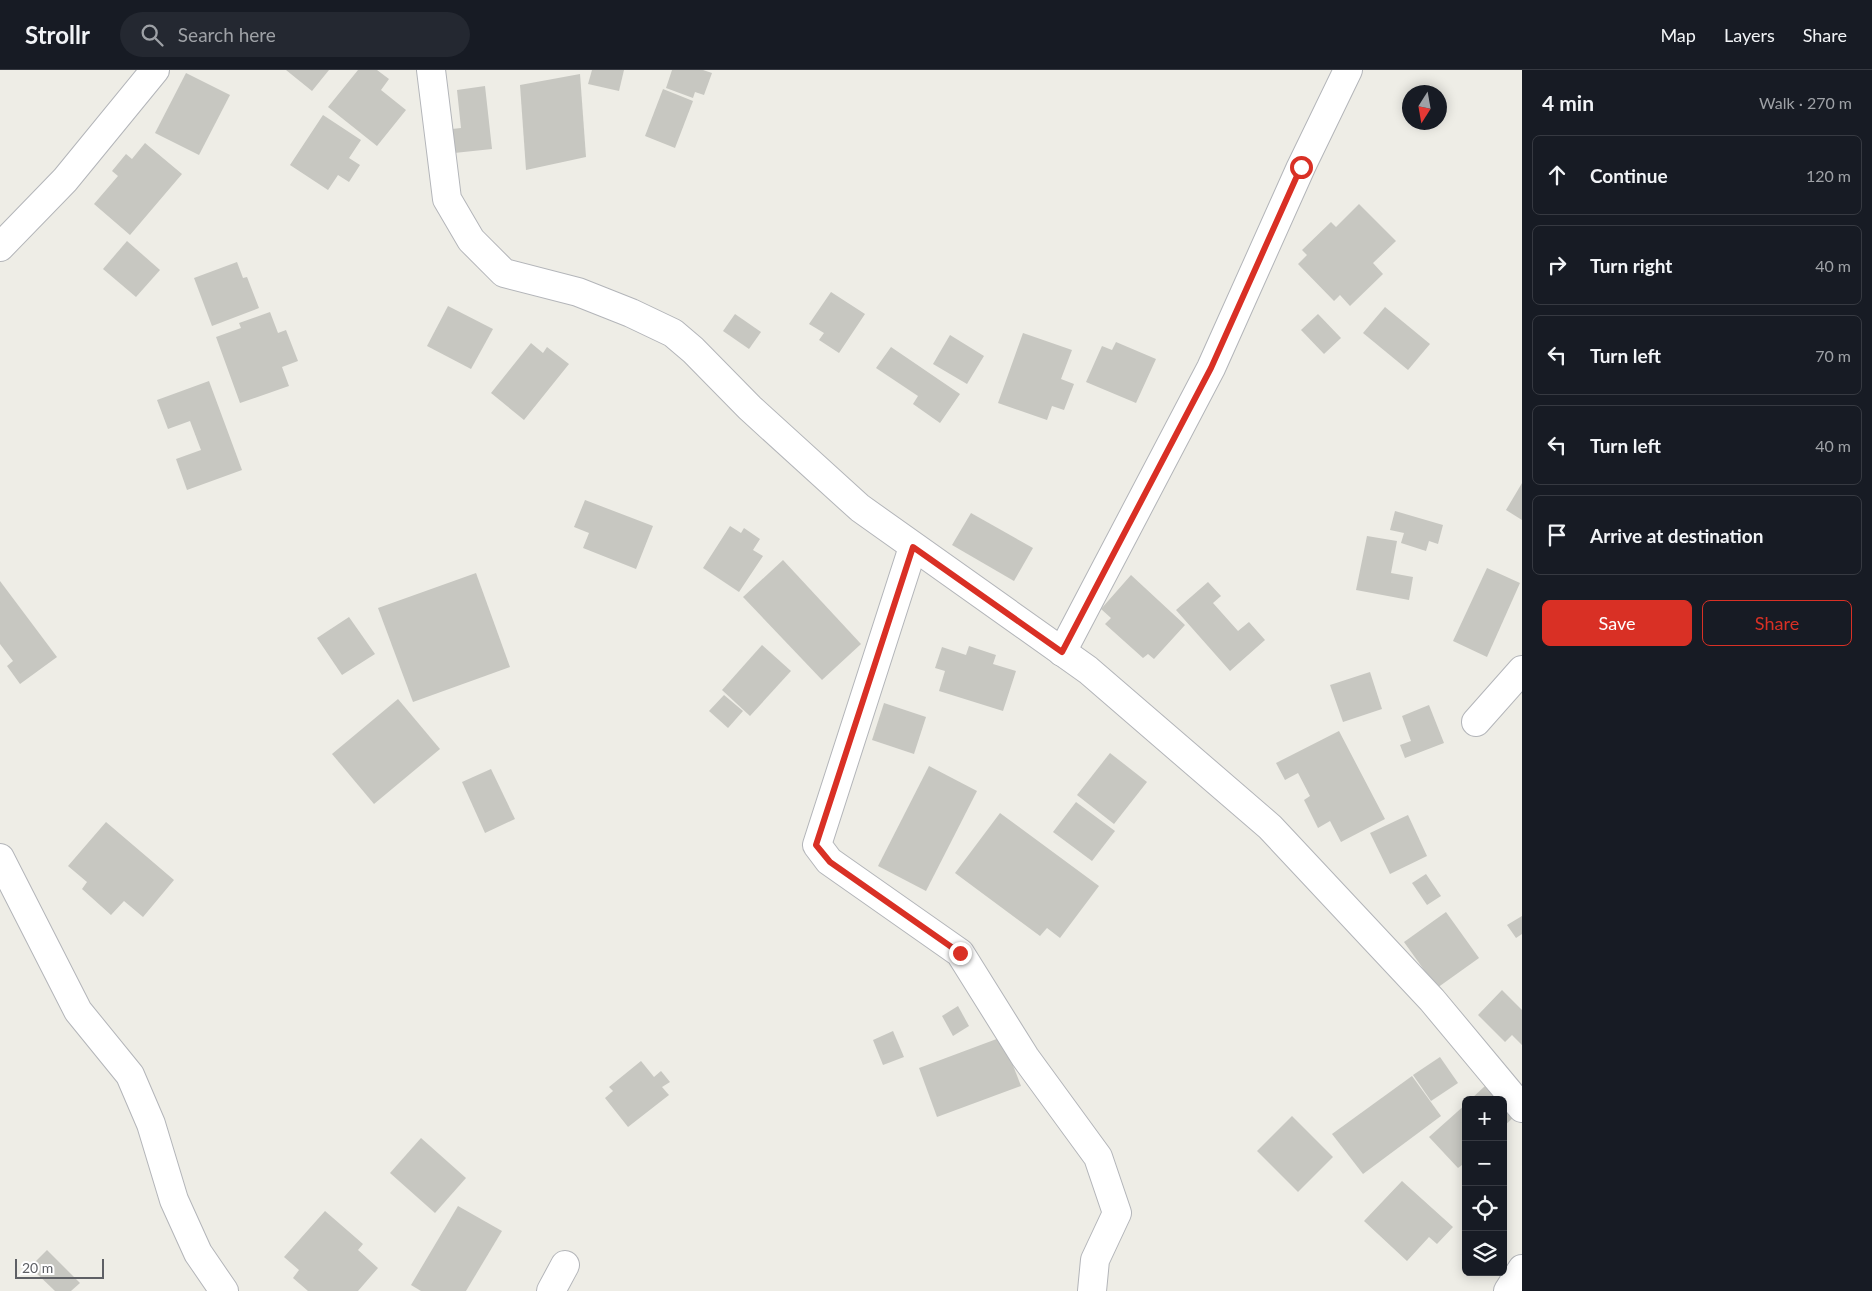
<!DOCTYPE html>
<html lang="en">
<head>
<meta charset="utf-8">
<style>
  :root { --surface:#171b24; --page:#242831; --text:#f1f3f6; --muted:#9ea1a6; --line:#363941; --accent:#d93025 }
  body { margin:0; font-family:Lato,sans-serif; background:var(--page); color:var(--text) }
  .controls { position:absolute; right:15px; bottom:15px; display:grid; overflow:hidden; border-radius:8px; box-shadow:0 2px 12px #0003 }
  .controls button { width:45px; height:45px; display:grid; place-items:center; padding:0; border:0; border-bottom:1px solid var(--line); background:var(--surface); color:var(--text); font:25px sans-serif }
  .compass { position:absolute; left:1402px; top:15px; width:45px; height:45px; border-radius:50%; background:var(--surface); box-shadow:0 2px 12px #0003; rotate:191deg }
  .scale { position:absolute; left:15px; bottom:12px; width:89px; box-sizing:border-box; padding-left:5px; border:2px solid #5e6065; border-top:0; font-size:14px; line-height:18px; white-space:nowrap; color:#5e6065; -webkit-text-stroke:4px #fff; paint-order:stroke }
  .stop { position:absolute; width:15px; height:15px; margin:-11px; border:4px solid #d93025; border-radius:50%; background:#fff }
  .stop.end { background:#d93025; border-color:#fff; box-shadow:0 1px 5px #0008 }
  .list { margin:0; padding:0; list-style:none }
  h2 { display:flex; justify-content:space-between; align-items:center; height:65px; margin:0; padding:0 20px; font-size:21px }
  h2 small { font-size:16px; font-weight:400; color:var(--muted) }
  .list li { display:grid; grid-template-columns:32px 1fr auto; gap:15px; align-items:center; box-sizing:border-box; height:80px; margin:0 10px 10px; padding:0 10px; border:1px solid var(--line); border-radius:8px }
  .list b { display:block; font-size:19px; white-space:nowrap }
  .list em { font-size:16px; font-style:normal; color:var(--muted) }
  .actions { display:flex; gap:10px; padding:15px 20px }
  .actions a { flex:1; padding:11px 0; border:1px solid var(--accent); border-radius:8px; text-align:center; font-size:18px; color:var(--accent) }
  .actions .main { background:var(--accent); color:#fff }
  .icon { flex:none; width:28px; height:28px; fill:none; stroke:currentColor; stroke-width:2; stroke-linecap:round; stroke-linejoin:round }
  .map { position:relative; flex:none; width:1522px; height:1221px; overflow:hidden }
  header { display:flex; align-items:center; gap:30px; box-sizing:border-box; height:70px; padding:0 25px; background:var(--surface); border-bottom:1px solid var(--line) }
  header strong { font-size:24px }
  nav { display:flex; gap:28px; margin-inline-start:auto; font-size:18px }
  .search { width:350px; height:45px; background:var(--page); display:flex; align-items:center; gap:12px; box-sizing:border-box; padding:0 18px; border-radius:28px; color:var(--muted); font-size:19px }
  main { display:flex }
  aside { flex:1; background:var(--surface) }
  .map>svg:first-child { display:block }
  .building { fill:#c7c7c1 }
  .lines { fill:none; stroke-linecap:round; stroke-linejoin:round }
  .minor-casing { stroke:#b3b5b9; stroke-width:30 }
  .minor { stroke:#fff; stroke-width:28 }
  .route { stroke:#d93025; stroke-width:6 }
</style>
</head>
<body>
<header>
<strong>Strollr</strong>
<div class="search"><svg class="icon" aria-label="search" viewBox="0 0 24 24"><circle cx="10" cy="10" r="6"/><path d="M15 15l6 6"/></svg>Search here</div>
<nav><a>Map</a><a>Layers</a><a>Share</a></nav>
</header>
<main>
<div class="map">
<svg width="1522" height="1221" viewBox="0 0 1522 1221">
  <rect width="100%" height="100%" fill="#eeede6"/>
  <g class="building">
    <polygon points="286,0 329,0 312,21"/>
    <polygon points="358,0 377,0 389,9 381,20 406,40 377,76 328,37"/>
    <polygon points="592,0 624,0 619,21 588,14"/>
    <polygon points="672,0 703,0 712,3 704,25 695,22 693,28 666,18"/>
    <polygon points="186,3 230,25 199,85 155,63"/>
    <polygon points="580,4 586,87 526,100 520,15"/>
    <polygon points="485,16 492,79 454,83 452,59 461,58 457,20"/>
    <polygon points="663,19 693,31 675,78 645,66"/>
    <polygon points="323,45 361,70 349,88 360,95 349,112 338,105 328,120 290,95"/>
    <polygon points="145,73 182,104 130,165 94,134 118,106 112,101 126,84 132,89"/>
    <polygon points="1359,134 1396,171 1373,193 1383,204 1350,236 1340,225 1334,231 1298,194 1307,185 1302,180 1331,152 1336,157"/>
    <polygon points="127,171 160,200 136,227 103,199"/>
    <polygon points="237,192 243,208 247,207 259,238 212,256 194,208"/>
    <polygon points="831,222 865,244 839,283 819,270 824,263 809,254"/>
    <polygon points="448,236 493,259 471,299 427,276"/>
    <polygon points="1385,237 1430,274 1408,300 1363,263"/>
    <polygon points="270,242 278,263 286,260 298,291 282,297 289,316 240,333 216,267 241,258 239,253"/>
    <polygon points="735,244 761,262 749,279 723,261"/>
    <polygon points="1318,244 1341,268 1324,284 1301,260"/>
    <polygon points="1023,263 1072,280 1061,309 1074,314 1064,340 1052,336 1047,350 998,333"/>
    <polygon points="950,265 984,286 967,314 933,294"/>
    <polygon points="1116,272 1156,289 1136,333 1086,312 1102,276 1112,280"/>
    <polygon points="531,273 543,283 547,277 569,294 524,350 491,323"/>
    <polygon points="891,277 960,324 940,353 913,334 918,326 876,298"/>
    <polygon points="209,311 242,400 187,420 176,389 201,380 190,351 168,359 157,330"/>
    <polygon points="1522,413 1522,450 1506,440"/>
    <polygon points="585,430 653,456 636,499 583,478 589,463 574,457"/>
    <polygon points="1395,441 1443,455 1438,474 1429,471 1426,481 1401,473 1404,463 1390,460"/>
    <polygon points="971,443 1033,478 1014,511 952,475"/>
    <polygon points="730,456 741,463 744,458 760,469 753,480 763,486 739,522 703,498"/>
    <polygon points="1367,466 1397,471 1391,503 1413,507 1409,530 1356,520"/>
    <polygon points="783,490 861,574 822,610 743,527"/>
    <polygon points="1487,498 1520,513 1487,587 1453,571"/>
    <polygon points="476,503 510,597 413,632 378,538"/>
    <polygon points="1131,505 1185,555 1154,589 1148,584 1143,588 1105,554 1111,548 1101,539"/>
    <polygon points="0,511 57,587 20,614 7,596 13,591 0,574"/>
    <polygon points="1208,512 1221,526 1213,533 1238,561 1249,552 1265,570 1230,601 1176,540"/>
    <polygon points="349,547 375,584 342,605 317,568"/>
    <polygon points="762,575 791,601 750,646 722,620"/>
    <polygon points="969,576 996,585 993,594 1016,601 1003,641 939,621 945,601 935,598 942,577 966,585"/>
    <polygon points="1370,602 1382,639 1343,652 1330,615"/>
    <polygon points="724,625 743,641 728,658 709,641"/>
    <polygon points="398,629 440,679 374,734 332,684"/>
    <polygon points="884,633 926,647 914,684 872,670"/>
    <polygon points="1429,635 1444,673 1405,688 1400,675 1411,671 1402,646"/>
    <polygon points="1339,661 1385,749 1341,772 1330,751 1318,758 1304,730 1310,726 1298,703 1285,710 1276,693"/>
    <polygon points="1110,683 1147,712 1114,754 1077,725"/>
    <polygon points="929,696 977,721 926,821 878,796"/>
    <polygon points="491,699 515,749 485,763 462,712"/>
    <polygon points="1076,732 1115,761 1092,791 1053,762"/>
    <polygon points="1000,743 1099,816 1060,868 1047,858 1040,866 955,803"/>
    <polygon points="1408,745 1427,786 1390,804 1370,763"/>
    <polygon points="106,752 174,810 143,847 124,831 111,845 82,819 87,812 68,796"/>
    <polygon points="1426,804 1441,826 1427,835 1412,813"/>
    <polygon points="1446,842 1479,888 1437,918 1404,872"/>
    <polygon points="1522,846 1522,864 1516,868 1507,855"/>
    <polygon points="1502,920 1522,940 1522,975 1512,965 1505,972 1478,945"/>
    <polygon points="958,936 969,956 953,966 942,946"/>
    <polygon points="893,961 904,987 883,995 873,970"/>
    <polygon points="1002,967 1021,1016 937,1047 919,998"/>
    <polygon points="1440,987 1458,1013 1431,1031 1413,1005"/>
    <polygon points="641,991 654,1007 661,1001 670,1012 662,1017 669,1025 628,1057 605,1028 613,1021 609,1017"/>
    <polygon points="1412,1006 1441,1046 1363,1104 1332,1064"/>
    <polygon points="1486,1015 1500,1030 1470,1030"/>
    <polygon points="1503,1033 1515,1046 1503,1057"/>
    <polygon points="1466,1034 1466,1092 1458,1098 1429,1067"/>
    <polygon points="1292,1046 1333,1087 1298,1122 1257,1081"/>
    <polygon points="421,1068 466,1108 435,1143 390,1103"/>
    <polygon points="1402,1111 1453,1157 1437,1174 1429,1167 1407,1191 1364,1151"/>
    <polygon points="458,1136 502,1161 466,1221 421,1221 411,1215"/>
    <polygon points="325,1141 363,1174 358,1180 378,1198 358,1221 308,1221 293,1208 299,1200 284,1187"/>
    <polygon points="47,1180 80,1213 71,1221 55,1221 30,1197"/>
  </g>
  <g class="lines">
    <defs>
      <g id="minor">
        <polyline points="431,0 447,129 471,170 504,203 578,222 631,243 673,263 693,280 750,338 860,438 1088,600 1270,757 1432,930 1522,1038"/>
        <polyline points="0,177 65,110 155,0"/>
        <polyline points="913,477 817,775 829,791 960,883 1025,987 1098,1087 1117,1143 1095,1190 1092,1221"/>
        <polyline points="1062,582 1211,298 1301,97 1348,0"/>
        <polyline points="1476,652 1522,600"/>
        <polyline points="0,788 78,941 130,1005 151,1054 174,1130 198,1183 224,1221"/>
        <polyline points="551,1221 565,1195"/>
        <polyline points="1508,1221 1522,1199"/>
      </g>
    </defs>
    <use href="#minor" class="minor-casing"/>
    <use href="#minor" class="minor"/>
  </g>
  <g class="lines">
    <polyline class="route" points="960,883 830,792 816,775 913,477 1062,582 1211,298 1301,97"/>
  </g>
</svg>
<div class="controls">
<button>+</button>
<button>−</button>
<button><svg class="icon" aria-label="locate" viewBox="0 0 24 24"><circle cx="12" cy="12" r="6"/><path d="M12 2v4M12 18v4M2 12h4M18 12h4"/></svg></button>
<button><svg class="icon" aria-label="layers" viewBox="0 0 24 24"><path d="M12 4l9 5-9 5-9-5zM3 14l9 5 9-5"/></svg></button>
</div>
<svg class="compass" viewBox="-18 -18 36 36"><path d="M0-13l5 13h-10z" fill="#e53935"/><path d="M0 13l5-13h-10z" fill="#9ea1a6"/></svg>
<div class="scale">20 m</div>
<div class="stop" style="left:1301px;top:97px"></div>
<div class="stop end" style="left:960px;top:883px"></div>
</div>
<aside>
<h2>4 min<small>Walk · 270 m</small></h2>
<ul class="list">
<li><svg class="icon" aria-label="ahead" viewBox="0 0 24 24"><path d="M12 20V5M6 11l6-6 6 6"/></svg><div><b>Continue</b></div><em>120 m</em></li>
<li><svg class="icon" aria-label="right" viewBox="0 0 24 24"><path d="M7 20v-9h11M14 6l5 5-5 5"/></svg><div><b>Turn right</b></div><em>40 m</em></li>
<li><svg class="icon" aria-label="left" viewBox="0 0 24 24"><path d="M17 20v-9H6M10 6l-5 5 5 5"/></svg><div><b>Turn left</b></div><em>70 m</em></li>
<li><svg class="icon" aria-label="left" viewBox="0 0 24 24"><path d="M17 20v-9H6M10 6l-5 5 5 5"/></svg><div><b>Turn left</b></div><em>40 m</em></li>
<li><svg class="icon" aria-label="arrive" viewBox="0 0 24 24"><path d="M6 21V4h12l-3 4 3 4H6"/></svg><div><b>Arrive at destination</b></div></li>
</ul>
<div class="actions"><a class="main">Save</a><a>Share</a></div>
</aside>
</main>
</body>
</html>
